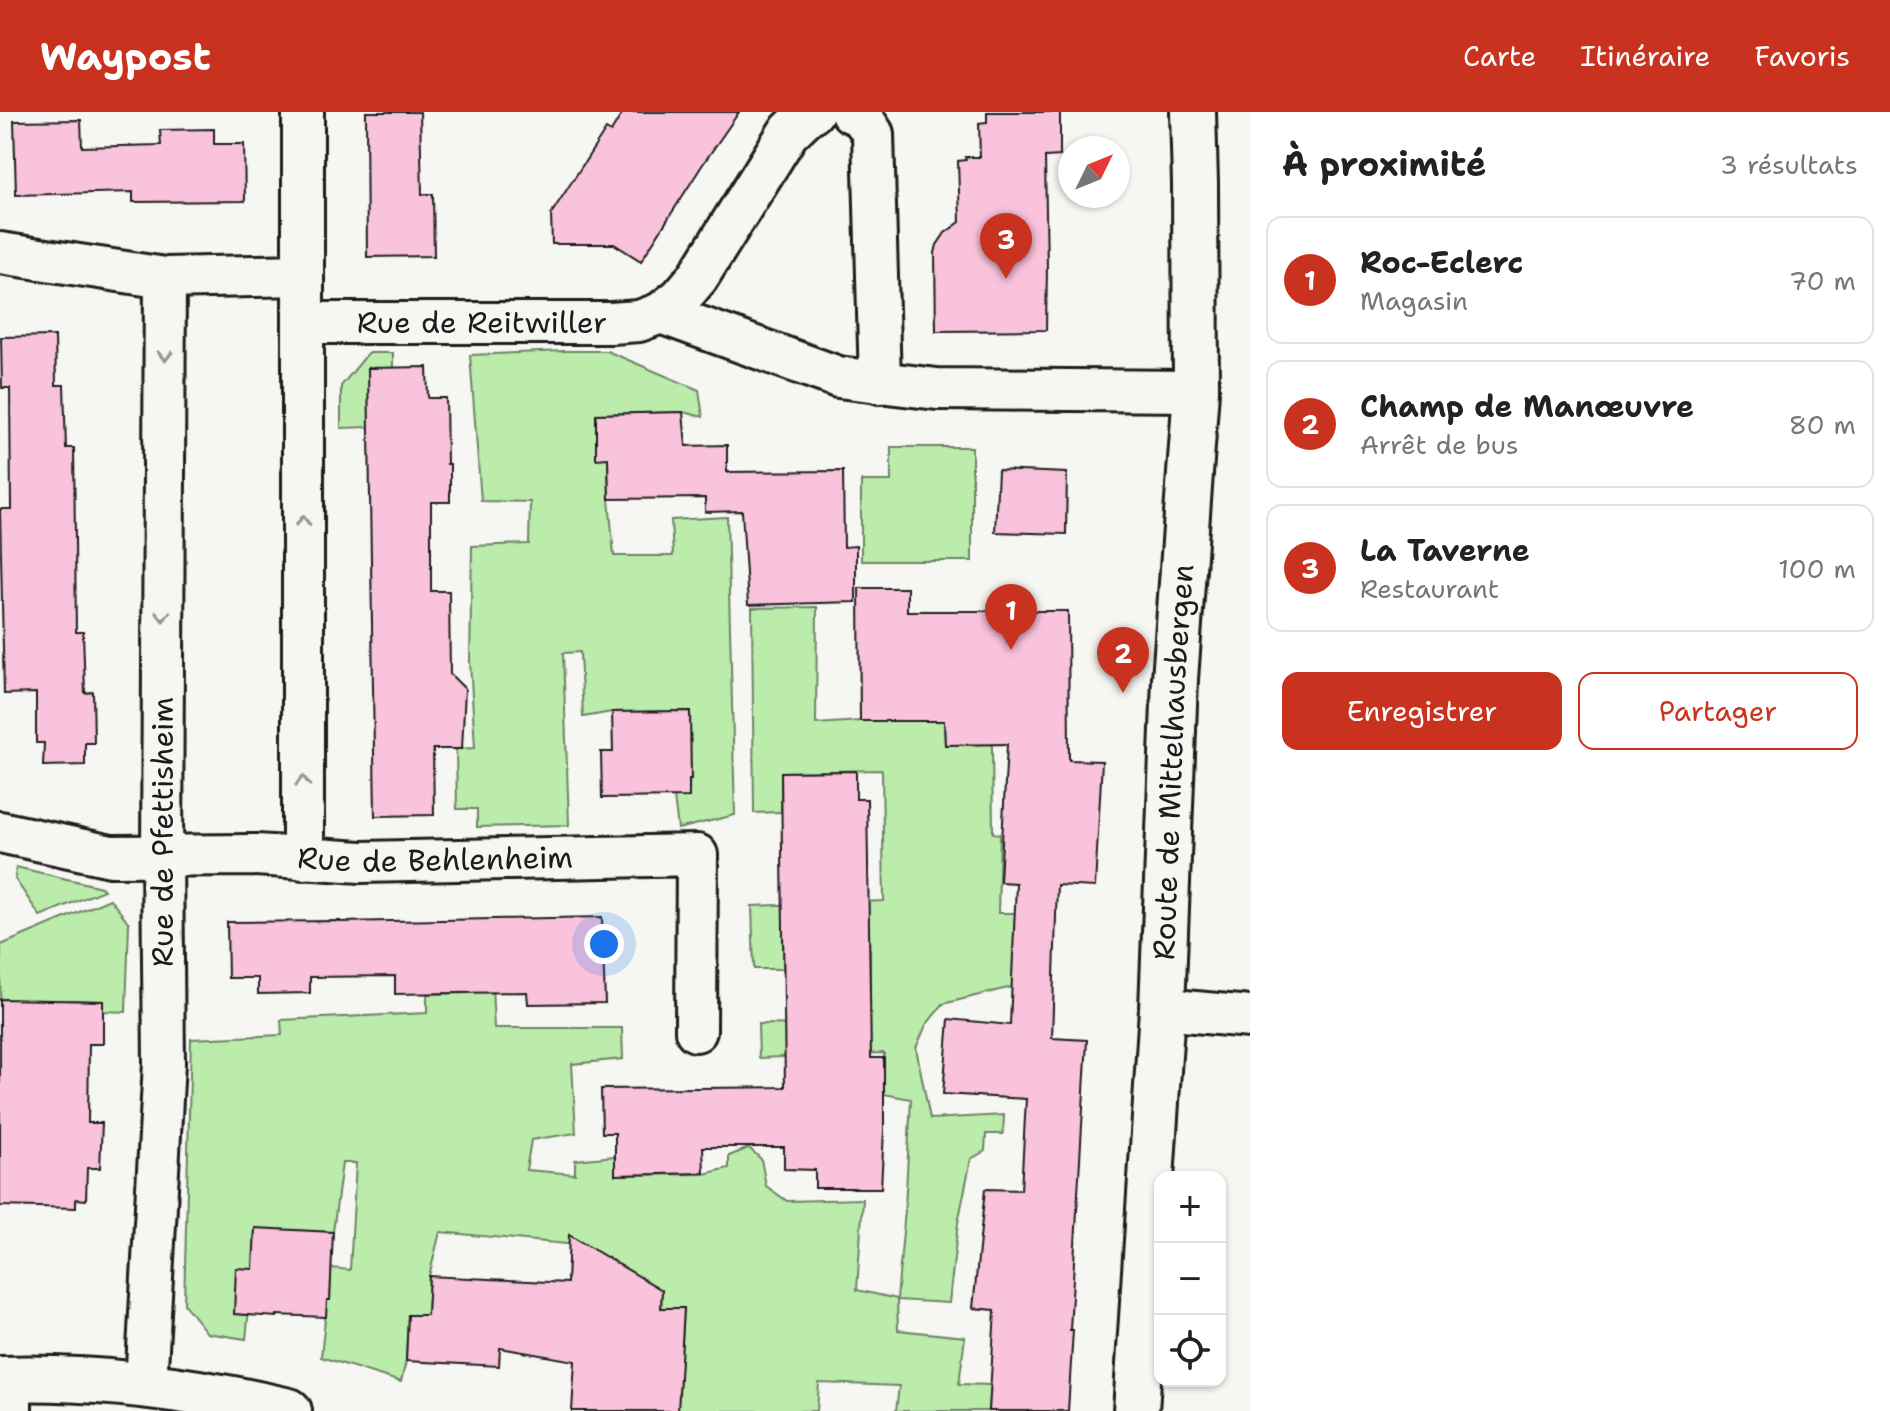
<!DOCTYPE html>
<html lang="fr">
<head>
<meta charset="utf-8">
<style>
  :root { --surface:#fff; --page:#f2f2f2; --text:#222; --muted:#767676; --line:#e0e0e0; --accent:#c8321e }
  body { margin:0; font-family:"Shantell Sans",sans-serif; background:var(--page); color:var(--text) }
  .controls { position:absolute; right:24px; bottom:24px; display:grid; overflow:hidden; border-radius:16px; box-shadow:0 2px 6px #0004 }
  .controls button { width:72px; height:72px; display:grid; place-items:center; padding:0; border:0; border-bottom:2px solid var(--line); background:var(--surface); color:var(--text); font:40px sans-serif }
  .compass { position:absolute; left:1058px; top:24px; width:72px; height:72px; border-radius:50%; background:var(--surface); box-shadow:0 2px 6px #0004; rotate:47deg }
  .you { position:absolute; left:604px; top:832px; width:28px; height:28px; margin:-20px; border:6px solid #fff; border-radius:50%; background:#1a73e8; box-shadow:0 0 0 12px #1a73e833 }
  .badge { display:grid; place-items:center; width:52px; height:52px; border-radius:50%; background:var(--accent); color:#fff; font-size:26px; font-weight:700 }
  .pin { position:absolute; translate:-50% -66px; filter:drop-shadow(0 2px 4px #0008) }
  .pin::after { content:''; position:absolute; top:42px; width:28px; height:24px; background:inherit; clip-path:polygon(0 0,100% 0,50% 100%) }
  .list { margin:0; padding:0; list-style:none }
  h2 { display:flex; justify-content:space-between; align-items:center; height:104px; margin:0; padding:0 32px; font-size:34px }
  h2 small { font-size:26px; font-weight:400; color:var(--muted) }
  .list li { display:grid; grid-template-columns:52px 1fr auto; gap:24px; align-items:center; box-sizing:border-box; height:128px; margin:0 16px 16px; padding:0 16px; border:2px solid var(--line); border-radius:16px }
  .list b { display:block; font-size:30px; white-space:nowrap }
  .list p { margin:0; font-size:26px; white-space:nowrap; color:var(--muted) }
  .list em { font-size:26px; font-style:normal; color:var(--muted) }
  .actions { display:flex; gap:16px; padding:24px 32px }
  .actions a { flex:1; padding:18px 0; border:2px solid var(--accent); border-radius:16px; text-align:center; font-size:28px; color:var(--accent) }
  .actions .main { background:var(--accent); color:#fff }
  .icon { flex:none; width:44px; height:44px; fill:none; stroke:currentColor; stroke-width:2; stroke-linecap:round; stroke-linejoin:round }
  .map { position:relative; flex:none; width:1250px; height:1299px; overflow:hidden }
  header { display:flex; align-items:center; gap:48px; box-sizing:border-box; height:112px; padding:0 40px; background:var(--accent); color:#fff }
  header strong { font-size:38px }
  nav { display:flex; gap:44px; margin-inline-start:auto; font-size:28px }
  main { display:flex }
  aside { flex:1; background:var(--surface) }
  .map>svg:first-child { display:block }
  .green { fill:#bbecab; stroke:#6c8464; stroke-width:2 }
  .building { fill:#fac3dc; stroke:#1c1c1c; stroke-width:2 }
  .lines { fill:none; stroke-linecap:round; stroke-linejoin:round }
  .street-casing { stroke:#1c1c1c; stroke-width:46 }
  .secondary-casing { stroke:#1c1c1c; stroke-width:50 }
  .street { stroke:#f6f6f2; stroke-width:40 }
  .secondary { stroke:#f6f6f2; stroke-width:44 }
  .oneway { stroke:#949492 }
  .labels { text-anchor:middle; stroke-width:8; stroke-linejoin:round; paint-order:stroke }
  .street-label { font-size:30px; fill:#1c1c1c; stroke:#f6f6f2 }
</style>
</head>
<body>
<header>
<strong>Waypost</strong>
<nav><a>Carte</a><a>Itinéraire</a><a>Favoris</a></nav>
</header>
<main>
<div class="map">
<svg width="1250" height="1299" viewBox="0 0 1250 1299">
  <rect width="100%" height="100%" fill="#f6f6f2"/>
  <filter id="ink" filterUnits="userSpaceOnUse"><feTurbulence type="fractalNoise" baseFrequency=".0125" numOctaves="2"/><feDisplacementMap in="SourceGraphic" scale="16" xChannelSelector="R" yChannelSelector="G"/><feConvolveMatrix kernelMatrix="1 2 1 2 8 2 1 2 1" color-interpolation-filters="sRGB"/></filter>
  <g filter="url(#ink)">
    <g class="green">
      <polygon points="564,239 607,239 699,278 703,305 683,300 596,302 596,346 608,346 609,387 614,444 673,444 671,408 727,405 735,703 678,717 674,685 689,684 690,599 612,600 583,605 580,540 563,541 569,713 477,715 477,697 457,697 456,637 475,636 470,549 472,434 529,432 530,390 481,389 470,243"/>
      <polygon points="368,241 393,241 393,256 369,315 341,316 341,274"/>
      <polygon points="891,335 972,335 972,449 861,449 861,369 891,369"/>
      <polygon points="817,495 816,612 860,609 944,609 945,633 992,632 993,721 1000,722 998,801 1015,801 1012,875 943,892 926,913 916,936 930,1007 1004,1003 1003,1022 986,1022 985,1039 971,1047 958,1111 949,1191 897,1188 898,1218 965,1225 959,1272 991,1273 989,1299 896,1299 899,1274 819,1271 817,1299 651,1299 682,1232 684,1197 661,1196 662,1178 587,1134 440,1120 429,1164 427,1203 408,1203 406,1249 401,1270 321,1245 327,1188 330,1187 331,1156 350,1158 356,1051 342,1051 333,1120 255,1117 253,1157 246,1227 207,1221 184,1192 191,927 282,923 281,908 427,901 427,882 470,881 492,874 494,916 622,916 623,947 572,952 576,1021 531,1028 526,1058 575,1062 575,1048 615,1044 616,1063 704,1062 729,1056 729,1044 749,1036 761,1047 766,1074 787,1089 863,1087 857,1178 897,1187 905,1097 911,987 884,982 884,941 759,946 758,912 870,914 870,837 828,837 783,825 783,857 754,857 752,794 884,789 882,658 781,660 781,700 754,701 752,496"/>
      <polygon points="16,755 101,775 104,778 40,804 15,767"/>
      <polygon points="110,787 129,811 126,900 103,899 103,889 70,888 0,899 1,833"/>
    </g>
    <g class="building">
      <polygon points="366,0 420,0 422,82 433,82 434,144 367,145"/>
      <polygon points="623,0 739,0 703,52 641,149 614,132 552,132 551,102 606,17 611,20"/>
      <polygon points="987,0 1060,0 1060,44 1045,45 1047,156 1046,218 936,219 935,141 937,133 945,121 960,110 958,49 966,48 965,45 980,45 979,11 987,10"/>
      <polygon points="81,8 82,35 161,33 160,18 214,17 214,32 244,32 245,89 133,90 133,80 16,83 14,9"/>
      <polygon points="55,224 56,273 64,273 66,336 74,336 76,520 83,520 85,581 93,580 94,631 85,631 85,653 43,654 44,631 36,631 36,581 4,582 0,397 11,397 10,276 2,276 1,225"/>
      <polygon points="427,255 428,286 446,286 447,352 450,352 450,390 431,390 431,479 449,479 450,562 465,577 462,637 433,637 434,703 375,704 368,256"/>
      <polygon points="683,300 686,334 727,333 727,360 843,359 844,435 856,434 856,490 748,493 742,399 705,400 705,386 609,387 608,346 596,347 596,302"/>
      <polygon points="998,358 1067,361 1066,422 995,420"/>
      <polygon points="859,476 907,476 907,499 1068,499 1069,648 1102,649 1095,775 1057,773 1052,926 1087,928 1070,1218 1073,1218 1068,1299 989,1299 995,1198 973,1196 985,1077 1021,1078 1026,987 943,982 949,907 1010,913 1016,771 1000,770 1007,632 945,633 944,609 860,609"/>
      <polygon points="690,599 691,667 689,667 689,685 602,686 601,640 613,640 612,600"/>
      <polygon points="856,659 856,687 867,687 871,946 884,946 884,1018 881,1076 815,1076 815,1058 784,1057 784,1035 703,1035 704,1061 615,1063 615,1021 602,1021 601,977 785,975 781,660"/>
      <polygon points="602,805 605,891 528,892 527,880 395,882 395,864 310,865 310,881 258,882 258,866 228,866 227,810 340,809 340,810"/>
      <polygon points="0,887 103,889 103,932 89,932 88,1011 102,1011 100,1056 87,1056 86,1088 76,1087 76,1096 0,1094"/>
      <polygon points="255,1116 333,1120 330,1188 327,1188 326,1205 277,1203 277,1205 234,1202 236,1156 253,1157"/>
      <polygon points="569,1123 662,1178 661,1196 684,1196 678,1299 572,1299 575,1249 500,1236 499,1254 406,1249 408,1203 427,1203 429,1164 567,1171"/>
    </g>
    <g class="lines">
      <defs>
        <g id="street">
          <polyline points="303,0 303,747"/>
          <polyline points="851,0 862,5 873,22 880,271"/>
          <polyline points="0,141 165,166 303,163"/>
          <polyline points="661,201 681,185 698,165 788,21 809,1 813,0"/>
          <path id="s1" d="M 304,211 L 611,211 L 639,209 L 661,201 L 838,265 L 937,277 L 1196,279"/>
          <path id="s2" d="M 0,720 L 111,744 L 256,743 L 361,750 L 697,743 L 696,919"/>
          <polyline points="1162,897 1250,905"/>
          <polyline points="146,1273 164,951 162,744 165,166"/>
          <polyline points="11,1299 11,1267"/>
        </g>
        <g id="secondary">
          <path d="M 0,1267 C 97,1264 195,1277 289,1299"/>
          <path id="s3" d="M 1136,1299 L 1162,897 L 1175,567 L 1196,279 L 1195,71 L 1193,0"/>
        </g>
      </defs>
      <use href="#street" class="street-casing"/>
      <use href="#secondary" class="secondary-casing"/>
      <use href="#street" class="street"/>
      <use href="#secondary" class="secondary"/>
    </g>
    <defs><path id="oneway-chevron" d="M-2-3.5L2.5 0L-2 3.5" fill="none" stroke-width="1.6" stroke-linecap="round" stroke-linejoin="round" transform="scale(2)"/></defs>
    <g class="oneway">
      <use href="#oneway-chevron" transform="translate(165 244) rotate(90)"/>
      <use href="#oneway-chevron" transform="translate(303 409) rotate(-90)"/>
      <use href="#oneway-chevron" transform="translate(163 504) rotate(90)"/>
      <use href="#oneway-chevron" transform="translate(303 669) rotate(-90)"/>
    </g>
  </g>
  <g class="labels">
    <g class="street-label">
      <text dy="10" stroke="none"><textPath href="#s1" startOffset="178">Rue de Reitwiller</textPath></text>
      <text dy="10" stroke="none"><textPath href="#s3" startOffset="650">Route de Mittelhausbergen</textPath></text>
      <text transform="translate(163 720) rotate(-90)" y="10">Rue de Pfettisheim</text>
      <text dy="10" stroke="none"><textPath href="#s2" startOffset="438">Rue de Behlenheim</textPath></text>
    </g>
  </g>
</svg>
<div class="controls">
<button>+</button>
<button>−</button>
<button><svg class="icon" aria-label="locate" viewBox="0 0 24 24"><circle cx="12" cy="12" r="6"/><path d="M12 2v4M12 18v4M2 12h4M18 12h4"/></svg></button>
</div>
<svg class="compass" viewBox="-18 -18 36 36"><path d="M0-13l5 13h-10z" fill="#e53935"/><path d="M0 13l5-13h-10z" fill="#767676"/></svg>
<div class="you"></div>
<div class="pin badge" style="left:1011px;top:538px">1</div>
<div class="pin badge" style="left:1123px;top:581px">2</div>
<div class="pin badge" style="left:1006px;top:167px">3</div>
</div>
<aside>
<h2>À proximité<small>3 résultats</small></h2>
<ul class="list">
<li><span class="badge">1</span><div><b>Roc-Eclerc</b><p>Magasin</p></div><em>70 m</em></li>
<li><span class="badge">2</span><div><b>Champ de Manœuvre</b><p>Arrêt de bus</p></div><em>80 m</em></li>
<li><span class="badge">3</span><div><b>La Taverne</b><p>Restaurant</p></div><em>100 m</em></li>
</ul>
<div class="actions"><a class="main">Enregistrer</a><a>Partager</a></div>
</aside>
</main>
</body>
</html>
